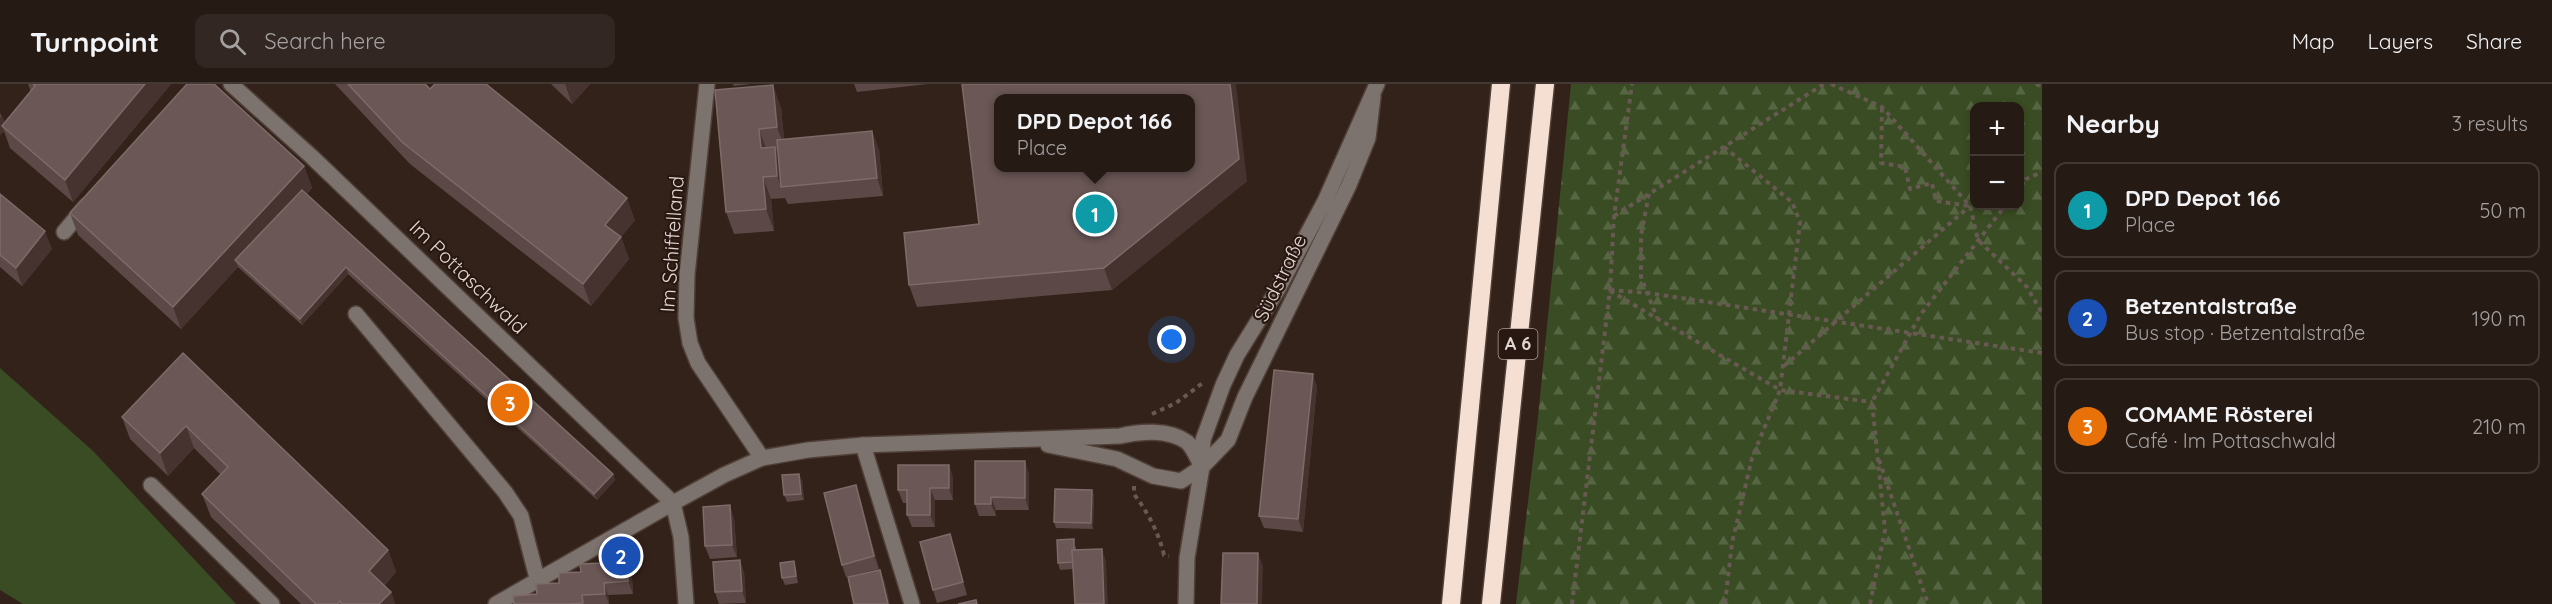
<!DOCTYPE html>
<html lang="en">
<head>
<meta charset="utf-8">
<style>
  :root { --surface:#261a14; --page:#322722; --text:#f1f3f6; --muted:#a4a1a0; --line:#423834; --accent:#2563eb }
  body { margin:0; font-family:Quicksand,sans-serif; background:var(--page); color:var(--text) }
  .controls { position:absolute; right:18px; top:18px; display:grid; overflow:hidden; border-radius:12px; box-shadow:0 3px 9px #0003 }
  .controls button { width:54px; height:54px; display:grid; place-items:center; padding:0; border:0; border-bottom:2px solid var(--line); background:var(--surface); color:var(--text); font:30px sans-serif }
  .you { position:absolute; left:1172px; top:256px; width:21px; height:21px; margin:-15px; border:4px solid #fff; border-radius:50%; background:#1a73e8; box-shadow:0 0 0 9px #1a73e833 }
  .badge { display:grid; place-items:center; width:39px; height:39px; border-radius:50%; background:var(--accent); color:#fff; font-size:20px; font-weight:700 }
  .pin { position:absolute; translate:-50% -50%; border:3px solid #fff; box-shadow:0 2px 6px #0006 }
  .popup { position:absolute; left:994px; top:10px; width:201px; height:78px; box-sizing:border-box; display:grid; place-content:center; border-radius:12px; background:var(--surface); filter:drop-shadow(0 2px 4px #0005); font-size:20px; white-space:nowrap; color:var(--muted) }
  .popup b { font-size:22px; color:var(--text) }
  .popup::after { content:''; position:absolute; left:50%; top:100%; margin-left:-12px; border:12px solid transparent; border-top-color:var(--surface) }
  .list { margin:0; padding:0; list-style:none }
  h2 { display:flex; justify-content:space-between; align-items:center; height:78px; margin:0; padding:0 24px; font-size:26px }
  h2 small { font-size:20px; font-weight:400; color:var(--muted) }
  .list li { display:grid; grid-template-columns:39px 1fr auto; gap:18px; align-items:center; box-sizing:border-box; height:96px; margin:0 12px 12px; padding:0 12px; border:2px solid var(--line); border-radius:12px }
  .list b { display:block; font-size:22px; white-space:nowrap }
  .list p { margin:0; font-size:20px; white-space:nowrap; color:var(--muted) }
  .list em { font-size:20px; font-style:normal; color:var(--muted) }
  .icon { flex:none; width:33px; height:33px; fill:none; stroke:currentColor; stroke-width:2; stroke-linecap:round; stroke-linejoin:round }
  .map { position:relative; flex:none; width:2042px; height:520px; overflow:hidden }
  header { display:flex; align-items:center; gap:36px; box-sizing:border-box; height:84px; padding:0 30px; background:var(--surface); border-bottom:2px solid var(--line) }
  header strong { font-size:28px }
  nav { display:flex; gap:33px; margin-inline-start:auto; font-size:21px }
  .search { width:420px; height:54px; background:var(--page); display:flex; align-items:center; gap:15px; box-sizing:border-box; padding:0 21px; border-radius:12px; color:var(--muted); font-size:22px }
  main { display:flex }
  aside { flex:1; background:var(--surface) }
  .map>svg:first-child { display:block }
  .grass { fill:#3a4c23 }
  .forest { fill:url(#forest-firs); fill-rule:evenodd }
  .lines { fill:none; stroke-linecap:round; stroke-linejoin:round }
  .minor-casing { stroke:#4f3f37; stroke-width:18 }
  .highway-casing { stroke:#4f3f37; stroke-width:21 }
  .path { stroke:#685952; stroke-width:4; stroke-dasharray:4.5 4.5; stroke-linecap:butt }
  .minor { stroke:#7c736e; stroke-width:15 }
  .highway { stroke:#f5dfd3; stroke-width:18 }
  .wall { fill:#5c4846 }
  .shaded-wall { fill:#46322e }
  .building { fill:#6a5756; stroke:#7d6b69; stroke-width:1.5; fill-rule:evenodd }
  .labels { text-anchor:middle; stroke-width:4.5; stroke-linejoin:round; paint-order:stroke }
  .shield { fill:#281811; stroke:#aa9e98; stroke-width:1.5 }
  .shield-label { font-size:18px; font-weight:bold; fill:#e2d7d2 }
  .street-label { font-size:20px; fill:#e2d7d2; stroke:#281811 }
</style>
</head>
<body>
<header>
<strong>Turnpoint</strong>
<div class="search"><svg class="icon" aria-label="search" viewBox="0 0 24 24"><circle cx="10" cy="10" r="6"/><path d="M15 15l6 6"/></svg>Search here</div>
<nav><a>Map</a><a>Layers</a><a>Share</a></nav>
</header>
<main>
<div class="map">
<svg width="2042" height="520" viewBox="0 0 2042 520">
  <defs>
    <pattern id="forest-firs" width="22" height="20" patternUnits="userSpaceOnUse" patternTransform="scale(1.5)"><rect width="22" height="20" fill="#3a4c23"/><path d="M5 1l3.5 6h-7zM16 11l3.5 6h-7z" fill="#566542"/></pattern>
  </defs>
  <rect width="100%" height="100%" fill="#33221a"/>
  <polygon class="grass" points="0,284 93,367 236,520 23,520 0,506"/>
  <path class="forest" d="M 1571,0 L 2042,0 L 2042,520 L 1516,520 L 1538,333 ZM 1974,22 L 2020,22 L 2020,122 L 1974,122 Z"/>
  <g class="lines">
    <defs>
      <g id="minor">
        <polyline points="231,0 312,73 673,419"/>
        <polyline points="707,0 687,191 686,234 690,259 698,279 762,374"/>
        <polyline points="64,148 86,122"/>
        <polyline points="356,230 505,408 521,432 538,498"/>
        <polyline points="863,361 912,520"/>
        <polyline points="1048,361 1117,375 1153,392 1181,397 1202,383 1228,356 1245,313 1349,101 1368,54 1373,13"/>
        <polyline points="151,401 272,520"/>
        <polyline points="673,419 681,453 686,520"/>
        <path d="M 496,520 L 673,419 L 724,391 L 762,374 L 808,366 L 863,361 L 1120,352 C 1139,347 1169,345 1187,358 C 1193,363 1198,376 1202,383"/>
        <polyline points="1186,520 1187,474 1202,383 1203,356 1223,301 1237,271 1278,205 1325,117 1377,0"/>
      </g>
      <g id="highway">
        <polyline points="1451,520 1501,0"/>
        <polyline points="1491,520 1545,0"/>
      </g>
    </defs>
    <use href="#minor" class="minor-casing"/>
    <use href="#highway" class="highway-casing"/>
    <g class="path">
      <polyline points="1831,0 1882,23 1970,122 1978,156 2027,203 2042,229"/>
      <polyline points="2036,0 2042,3"/>
      <polyline points="1882,24 1881,79 1905,83 1910,105 1932,99 1936,117 1969,122"/>
      <polyline points="1724,63 1792,118 1800,138 1780,306 1752,374 1732,459 1725,520"/>
      <polyline points="2020,103 2026,95 2042,88"/>
      <polyline points="1649,110 1641,151 1641,193 1657,234"/>
      <polyline points="1614,132 1824,0"/>
      <polyline points="1610,206 1648,209 2042,269"/>
      <polyline points="1610,207 1780,306 1872,318"/>
      <polyline points="1784,282 1970,122"/>
      <polyline points="1152,330 1176,319 1204,298"/>
      <polyline points="1879,376 1928,520"/>
      <path d="M 1134,402 L 1134,410 C 1148,429 1158,447 1164,471 L 1169,472"/>
      <polyline points="1572,520 1610,206 1614,132 1632,0"/>
      <polyline points="1870,520 1885,446 1872,318 1921,230 2005,122"/>
    </g>
    <use href="#minor" class="minor"/>
    <use href="#highway" class="highway"/>
  </g>
  <g class="wall">
    <polygon points="28,0 171,0 73,118 10,64 4,47 0,51 0,29 5,39 31,8"/>
    <polygon points="335,0 425,0 430,5 635,136 621,153 629,175 591,222 410,80"/>
    <polygon points="551,0 590,0 572,20"/>
    <polygon points="733,0 751,0 734,2"/>
    <polygon points="854,0 928,0 857,8"/>
    <polygon points="715,6 781,23 784,55 879,65 883,112 788,120 785,114 771,115 774,147 734,150 726,128"/>
    <polygon points="304,82 312,104 307,110 613,390 615,396 597,416 348,190 302,241 238,183 181,245 78,151 70,129"/>
    <polygon points="1247,97 1112,206 917,223 909,201 979,140"/>
    <polygon points="0,110 52,165 22,202 0,183"/>
    <polygon points="183,269 388,466 396,488 384,502 391,508 395,520 301,520 211,433 202,410 221,391 194,364 168,392 130,355 122,333"/>
    <polygon points="1317,302 1303,448 1264,444 1259,432"/>
    <polygon points="1029,389 1029,426 996,426 996,432 979,432 975,420"/>
    <polygon points="953,393 953,416 935,416 935,443 912,443 907,431 907,419 903,419 898,406"/>
    <polygon points="802,396 804,416 787,418 784,411"/>
    <polygon points="1092,406 1094,412 1093,445 1056,444 1054,438"/>
    <polygon points="860,414 879,485 846,493 842,481"/>
    <polygon points="734,434 737,473 710,475 705,462"/>
    <polygon points="1076,462 1076,466 1106,477 1073,485 1060,486 1058,479"/>
    <polygon points="954,463 967,511 937,519 933,506"/>
    <polygon points="626,466 631,479 633,510 608,511 609,520 514,520 537,510 581,488 603,479"/>
    <polygon points="796,484 798,499 785,501 782,494"/>
    <polygon points="744,488 746,519 719,520 715,508"/>
  </g>
  <g class="shaded-wall">
    <polygon points="145,0 171,0 73,118 65,96"/>
    <polygon points="565,0 590,0 572,20"/>
    <polygon points="1230,0 1236,0 1247,97 1112,206 1104,184"/>
    <polygon points="773,1 781,23 785,65 777,43"/>
    <polygon points="2,31 7,44 2,42 4,47 0,51 0,34"/>
    <polygon points="759,45 767,67 761,64"/>
    <polygon points="872,47 879,65 883,112 877,94"/>
    <polygon points="775,63 783,85 781,103 785,114 777,92"/>
    <polygon points="304,82 312,104 241,181 235,176 238,183 181,245 173,223"/>
    <polygon points="763,93 771,115 774,147 766,125"/>
    <polygon points="627,114 635,136 621,153 629,175 591,222 583,200 605,141"/>
    <polygon points="45,147 52,165 22,202 16,184"/>
    <polygon points="346,183 348,190 302,241 300,235"/>
    <polygon points="1313,290 1317,302 1303,448 1298,435"/>
    <polygon points="186,342 194,364 168,392 160,369"/>
    <polygon points="1025,377 1029,389 1029,426 1025,414"/>
    <polygon points="949,381 953,393 953,416 949,404"/>
    <polygon points="613,390 615,396 597,416 594,410"/>
    <polygon points="799,390 802,396 804,416 801,410"/>
    <polygon points="856,401 860,414 879,485 874,472"/>
    <polygon points="930,404 935,416 935,443 930,431"/>
    <polygon points="1092,406 1094,412 1093,445 1091,439"/>
    <polygon points="991,413 996,426 996,432 991,420"/>
    <polygon points="730,421 734,434 737,473 732,461"/>
    <polygon points="950,450 954,463 967,511 963,498"/>
    <polygon points="1102,465 1106,477 1108,520 1104,520"/>
    <polygon points="388,466 396,488 377,509 369,487"/>
    <polygon points="626,466 631,479 633,510 628,497"/>
    <polygon points="1258,469 1263,482 1262,520 1257,520"/>
    <polygon points="740,476 744,488 746,519 742,507"/>
    <polygon points="794,477 796,484 798,499 796,492"/>
    <polygon points="880,486 885,498 890,520 888,520"/>
    <polygon points="604,499 608,511 609,520 605,510"/>
    <polygon points="391,508 395,520 379,520"/>
  </g>
  <g class="building">
    <polygon points="33,0 145,0 65,96 2,42 35,2"/>
    <polygon points="187,0 214,0 304,82 173,223 70,129"/>
    <polygon points="348,0 425,0 430,5 435,0 486,0 627,114 605,141 621,153 583,200 402,58"/>
    <path d="M 962,0 L 1230,0 L 1239,75 L 1104,184 L 909,201 L 904,149 L 979,140 ZM 999,15 L 1191,15 L 1191,84 L 999,84 Z"/>
    <polygon points="773,1 777,43 759,45 761,64 775,63 777,92 763,93 766,125 726,128 715,6"/>
    <polygon points="872,47 877,94 781,103 777,56"/>
    <polygon points="302,106 613,390 594,410 346,183 300,235 235,176"/>
    <polygon points="0,110 45,147 16,184 0,171"/>
    <polygon points="183,269 388,466 369,487 391,508 379,520 342,520 340,517 337,520 316,520 202,410 228,383 186,342 160,369 122,333"/>
    <polygon points="1274,286 1313,290 1298,435 1259,432"/>
    <polygon points="975,377 1025,377 1025,414 991,413 991,420 975,420"/>
    <polygon points="898,381 949,381 949,404 930,404 930,431 907,431 907,406 898,406"/>
    <polygon points="799,390 801,410 784,411 782,391"/>
    <polygon points="856,401 874,472 842,481 824,409"/>
    <polygon points="1055,405 1092,406 1091,439 1054,438"/>
    <polygon points="730,421 732,461 705,462 703,423"/>
    <polygon points="950,450 963,498 933,506 920,458"/>
    <polygon points="1074,455 1074,466 1072,466 1073,478 1058,479 1057,456"/>
    <polygon points="1102,465 1104,520 1075,520 1072,466"/>
    <polygon points="626,466 628,497 604,499 605,510 582,511 583,519 568,520 514,520 513,512 537,510 536,500 559,499 559,489 581,488 580,480 603,479 602,468"/>
    <polygon points="1223,469 1258,469 1257,520 1221,520"/>
    <polygon points="740,476 742,507 715,508 713,478"/>
    <polygon points="794,477 796,492 782,494 780,479"/>
    <polygon points="880,486 888,520 854,520 848,493"/>
    <polygon points="976,516 977,520 958,520"/>
  </g>
  <g class="labels">
    <rect class="shield" x="1498.5" y="245" width="39" height="30" rx="4.5"/>
    <g class="shield-label">
      <text x="1518" y="266">A 6</text>
    </g>
    <g class="street-label">
      <text transform="translate(672 160) rotate(-86)" y="7">Im Schiffelland</text>
      <text transform="translate(468 193) rotate(44)" y="7">Im Pottaschwald</text>
      <text transform="translate(1280 194) rotate(-64)" y="7">Südstraße</text>
    </g>
  </g>
</svg>
<div class="controls">
<button>+</button>
<button>−</button>
</div>
<div class="you"></div>
<div class="pin badge" style="left:1095px;top:130px;background:#0f9aa8">1</div>
<div class="popup"><b>DPD Depot 166</b>Place</div>
<div class="pin badge" style="left:621px;top:472px;background:#1a4fb4">2</div>
<div class="pin badge" style="left:510px;top:319px;background:#e8710a">3</div>
</div>
<aside>
<h2>Nearby<small>3 results</small></h2>
<ul class="list">
<li><span class="badge" style="background:#0f9aa8">1</span><div><b>DPD Depot 166</b><p>Place</p></div><em>50 m</em></li>
<li><span class="badge" style="background:#1a4fb4">2</span><div><b>Betzentalstraße</b><p>Bus stop · Betzentalstraße</p></div><em>190 m</em></li>
<li><span class="badge" style="background:#e8710a">3</span><div><b>COMAME Rösterei</b><p>Café · Im Pottaschwald</p></div><em>210 m</em></li>
</ul>
</aside>
</main>
</body>
</html>
